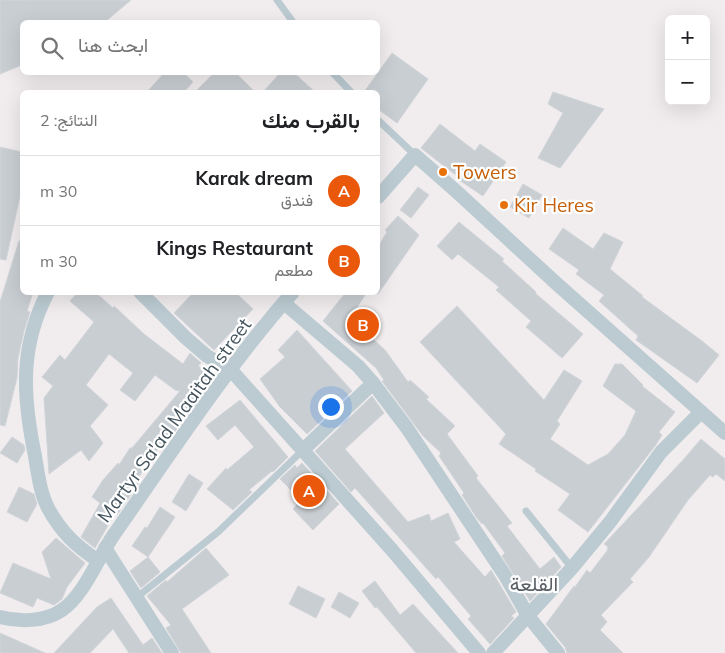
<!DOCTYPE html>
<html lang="ar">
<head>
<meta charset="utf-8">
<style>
  :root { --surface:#fff; --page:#f2f2f2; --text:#202124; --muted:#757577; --line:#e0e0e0; --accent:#ea580c }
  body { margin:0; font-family:Mulish,Vazirmatn,sans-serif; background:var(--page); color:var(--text); direction:rtl }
  .controls { position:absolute; right:15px; top:15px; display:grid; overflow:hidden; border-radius:8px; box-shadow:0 5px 20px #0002 }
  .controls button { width:45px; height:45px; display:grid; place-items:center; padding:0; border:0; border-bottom:1px solid var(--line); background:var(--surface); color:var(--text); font:25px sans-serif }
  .you { position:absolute; left:330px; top:406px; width:18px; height:18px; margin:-12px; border:4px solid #fff; border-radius:50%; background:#1a73e8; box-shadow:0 0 0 8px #1a73e833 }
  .badge { display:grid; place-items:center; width:32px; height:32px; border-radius:50%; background:var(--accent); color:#fff; font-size:16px; font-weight:700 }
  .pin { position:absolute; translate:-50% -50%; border:2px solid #fff; box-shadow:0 1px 5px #0006 }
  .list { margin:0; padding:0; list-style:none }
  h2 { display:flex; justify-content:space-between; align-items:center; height:65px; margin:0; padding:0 20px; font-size:21px }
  h2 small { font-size:16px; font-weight:400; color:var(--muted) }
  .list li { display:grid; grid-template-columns:32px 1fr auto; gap:15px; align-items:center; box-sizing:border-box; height:70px; padding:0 20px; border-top:1px solid var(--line) }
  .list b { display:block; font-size:19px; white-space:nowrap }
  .list p { margin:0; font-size:16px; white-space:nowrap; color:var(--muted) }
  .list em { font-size:16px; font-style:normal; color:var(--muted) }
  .icon { flex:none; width:28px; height:28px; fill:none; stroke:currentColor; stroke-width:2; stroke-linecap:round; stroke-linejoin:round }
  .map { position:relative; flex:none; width:725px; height:653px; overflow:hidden; direction:ltr }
  .search { position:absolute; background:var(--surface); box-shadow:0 5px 20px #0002; left:20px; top:20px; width:360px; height:55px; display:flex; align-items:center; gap:12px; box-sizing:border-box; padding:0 18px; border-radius:8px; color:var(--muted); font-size:19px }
  .panel { position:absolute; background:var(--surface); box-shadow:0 5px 20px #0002; left:20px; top:90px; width:360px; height:205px; border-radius:8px; direction:rtl }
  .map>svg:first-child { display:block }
  .building { fill:#c9ced3; stroke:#d1d5da }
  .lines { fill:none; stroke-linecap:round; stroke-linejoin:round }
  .lane { stroke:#bccbd2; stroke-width:7 }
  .street { stroke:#bccbd2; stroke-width:14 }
  .food-dot { fill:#e8710a; stroke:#fff; stroke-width:2 }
  .labels { text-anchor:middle; stroke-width:4.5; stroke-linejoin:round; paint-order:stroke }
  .food-label { font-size:19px; fill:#c56008; stroke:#fff; text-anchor:start }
  .street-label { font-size:19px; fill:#44545d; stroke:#fff }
  .neighbourhood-label { font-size:20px; fill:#595f64; stroke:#fff }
</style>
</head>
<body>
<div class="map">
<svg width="725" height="653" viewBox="0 0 725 653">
  <rect width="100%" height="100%" fill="#f1edee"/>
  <g class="building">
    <polygon points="0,0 131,0 105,22 22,22 22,65 0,74"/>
    <polygon points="392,53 428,79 397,123 378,109 378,92 364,92"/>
    <polygon points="165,72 183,72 193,82 184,92 147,92"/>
    <polygon points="215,72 235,72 255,92 195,92"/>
    <polygon points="281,72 293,72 315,92 263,92"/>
    <polygon points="553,92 604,109 560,168 538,158 563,113 548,104"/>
    <polygon points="440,124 475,151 480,144 506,162 483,196 456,178 457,176 421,148"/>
    <polygon points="0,147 22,152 22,187 6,260 0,259"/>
    <polygon points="523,184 542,195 529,218 510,207"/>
    <polygon points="418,187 429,195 411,218 400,210"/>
    <polygon points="398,216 419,235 378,294 378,247 387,232 385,230"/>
    <polygon points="459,222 504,259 502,261 536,292 535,293 583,334 562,358 526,327 531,321 496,290 499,287 458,254 452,260 437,246"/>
    <polygon points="563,228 593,249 604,233 623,242 610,269 643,296 642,297 702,341 719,355 697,383 636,340 638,336 599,301 604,295 576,274 579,270 549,249"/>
    <polygon points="19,241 22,241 22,292 33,292 27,311 30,312 24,331 18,358 17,378 5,426 0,425 0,302"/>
    <polygon points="78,292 95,292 113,308 114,306 144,334 183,364 190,353 201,363 198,366 214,377 171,437 166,442 164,440 138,478 141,480 117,515 115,513 95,548 81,537 100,503 92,497 103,480 118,463 119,465 130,448 132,448 180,391 175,390 155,375 135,401 120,390 133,373 109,354 86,385 108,405 90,426 103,443 89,461 81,450 49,474 44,398 53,386 42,377 60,355 65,360 94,322 70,301"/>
    <polygon points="194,292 235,292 253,309 214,350 174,313"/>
    <polygon points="346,292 367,292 350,318 385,350 408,382 410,380 429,397 426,399 455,426 447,434 478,476 476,478 512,523 507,526 540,569 554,557 561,567 530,601 502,556 505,553 483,523 482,524 476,517 462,495 464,493 439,456 441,453 423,436 382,381 384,380 376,368 323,321"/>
    <polygon points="457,306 544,400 564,370 582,381 557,421 560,424 550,439 588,465 608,454 625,435 636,411 603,386 615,364 622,364 643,385 642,386 675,412 659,432 662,435 655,446 588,532 558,510 570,494 535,471 536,469 499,444 506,434 420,342"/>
    <polygon points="297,330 352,391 307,434 280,407 260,379 285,357 278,350"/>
    <polygon points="372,396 384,413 345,449 408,522 429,514 431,521 448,513 460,539 454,542 485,577 491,570 516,612 511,616 514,618 490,644 468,619 471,616 438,577 436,579 355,488 351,492 315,451"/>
    <polygon points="240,400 288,457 273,472 272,471 249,490 252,492 233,510 207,489 226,468 227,470 254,447 235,425 218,440 206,426"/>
    <polygon points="12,437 24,445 25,450 17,463 0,453"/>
    <polygon points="701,439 725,459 725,481 716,474 713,477 710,475 688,500 649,557 630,579 633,582 601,615 607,622 600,630 623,653 567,653 565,647 546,624 574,586 575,587 587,570 590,573 607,551 608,547 604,544 683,460"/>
    <polygon points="302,463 339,504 313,530 293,509 301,500 280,479 295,465 297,468"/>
    <polygon points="189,474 203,483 186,511 172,502"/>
    <polygon points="19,487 34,494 37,504 27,522 7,512"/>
    <polygon points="160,507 175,517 148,557 132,546 145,527 147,528"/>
    <polygon points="56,538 85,563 67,587 62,599 54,605 37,598 33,607 0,593 13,563 51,579 42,552"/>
    <polygon points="206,548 229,575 182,609 211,653 181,653 166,628 171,625 147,596 166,580 167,582"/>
    <polygon points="148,557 160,572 141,588 130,571"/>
    <polygon points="375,581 400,615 413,604 458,653 416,653 377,607 375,608 362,591"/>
    <polygon points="298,586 325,599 316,618 289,604"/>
    <polygon points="339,592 359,603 350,618 331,607"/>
    <polygon points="111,598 143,645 152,638 162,653 129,653 113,629 90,653 54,653 97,607"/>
    <polygon points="0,633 45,653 0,653"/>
  </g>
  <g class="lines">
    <g class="lane">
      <polyline points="277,0 293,22"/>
      <polyline points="332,72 351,92"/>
      <polyline points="378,120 415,155"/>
      <polyline points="526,511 572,568"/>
      <polyline points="136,598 218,532 303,450"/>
    </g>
    <g class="street">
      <polyline points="378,197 415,155 457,192 557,284 725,433"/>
      <path d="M 48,292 C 19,347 23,398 35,456 C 38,474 40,492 48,508 C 61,532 75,545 97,560"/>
      <polyline points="140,292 186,338 207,356 230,369 392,550 479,653"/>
      <polyline points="284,303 358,366 373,383 407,428 506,577 528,616 558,653"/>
      <polyline points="303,450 373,383"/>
      <polyline points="105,548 172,653"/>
      <path d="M 0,617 C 19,622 45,622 62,610 C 84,595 98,558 113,536 C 171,453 226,368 293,292"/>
      <polyline points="493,653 572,568 610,522 661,452 701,412"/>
    </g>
  </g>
  <g class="food-dot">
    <circle cx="443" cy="172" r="5"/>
    <circle cx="504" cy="205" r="5"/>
  </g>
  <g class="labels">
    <g class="food-label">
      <text x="453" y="179">Towers</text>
      <text x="514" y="212">Kir Heres</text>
    </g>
    <g class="street-label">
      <text transform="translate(174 420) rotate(-54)" y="7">Martyr Sa'ad Maaitah street</text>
    </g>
    <g class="neighbourhood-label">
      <text x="534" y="591">القلعة</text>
    </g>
  </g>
</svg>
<div class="controls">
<button>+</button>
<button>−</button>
</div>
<div class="you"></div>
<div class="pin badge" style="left:309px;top:491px">A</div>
<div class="pin badge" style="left:363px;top:325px">B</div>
<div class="search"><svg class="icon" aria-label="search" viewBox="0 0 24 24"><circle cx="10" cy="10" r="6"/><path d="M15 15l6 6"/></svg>ابحث هنا</div>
<section class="panel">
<h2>بالقرب منك<small>النتائج: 2</small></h2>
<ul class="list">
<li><span class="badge">A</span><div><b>Karak dream</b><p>فندق</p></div><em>30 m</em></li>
<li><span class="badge">B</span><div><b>Kings Restaurant</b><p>مطعم</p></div><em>30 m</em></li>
</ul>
</section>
</div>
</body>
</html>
